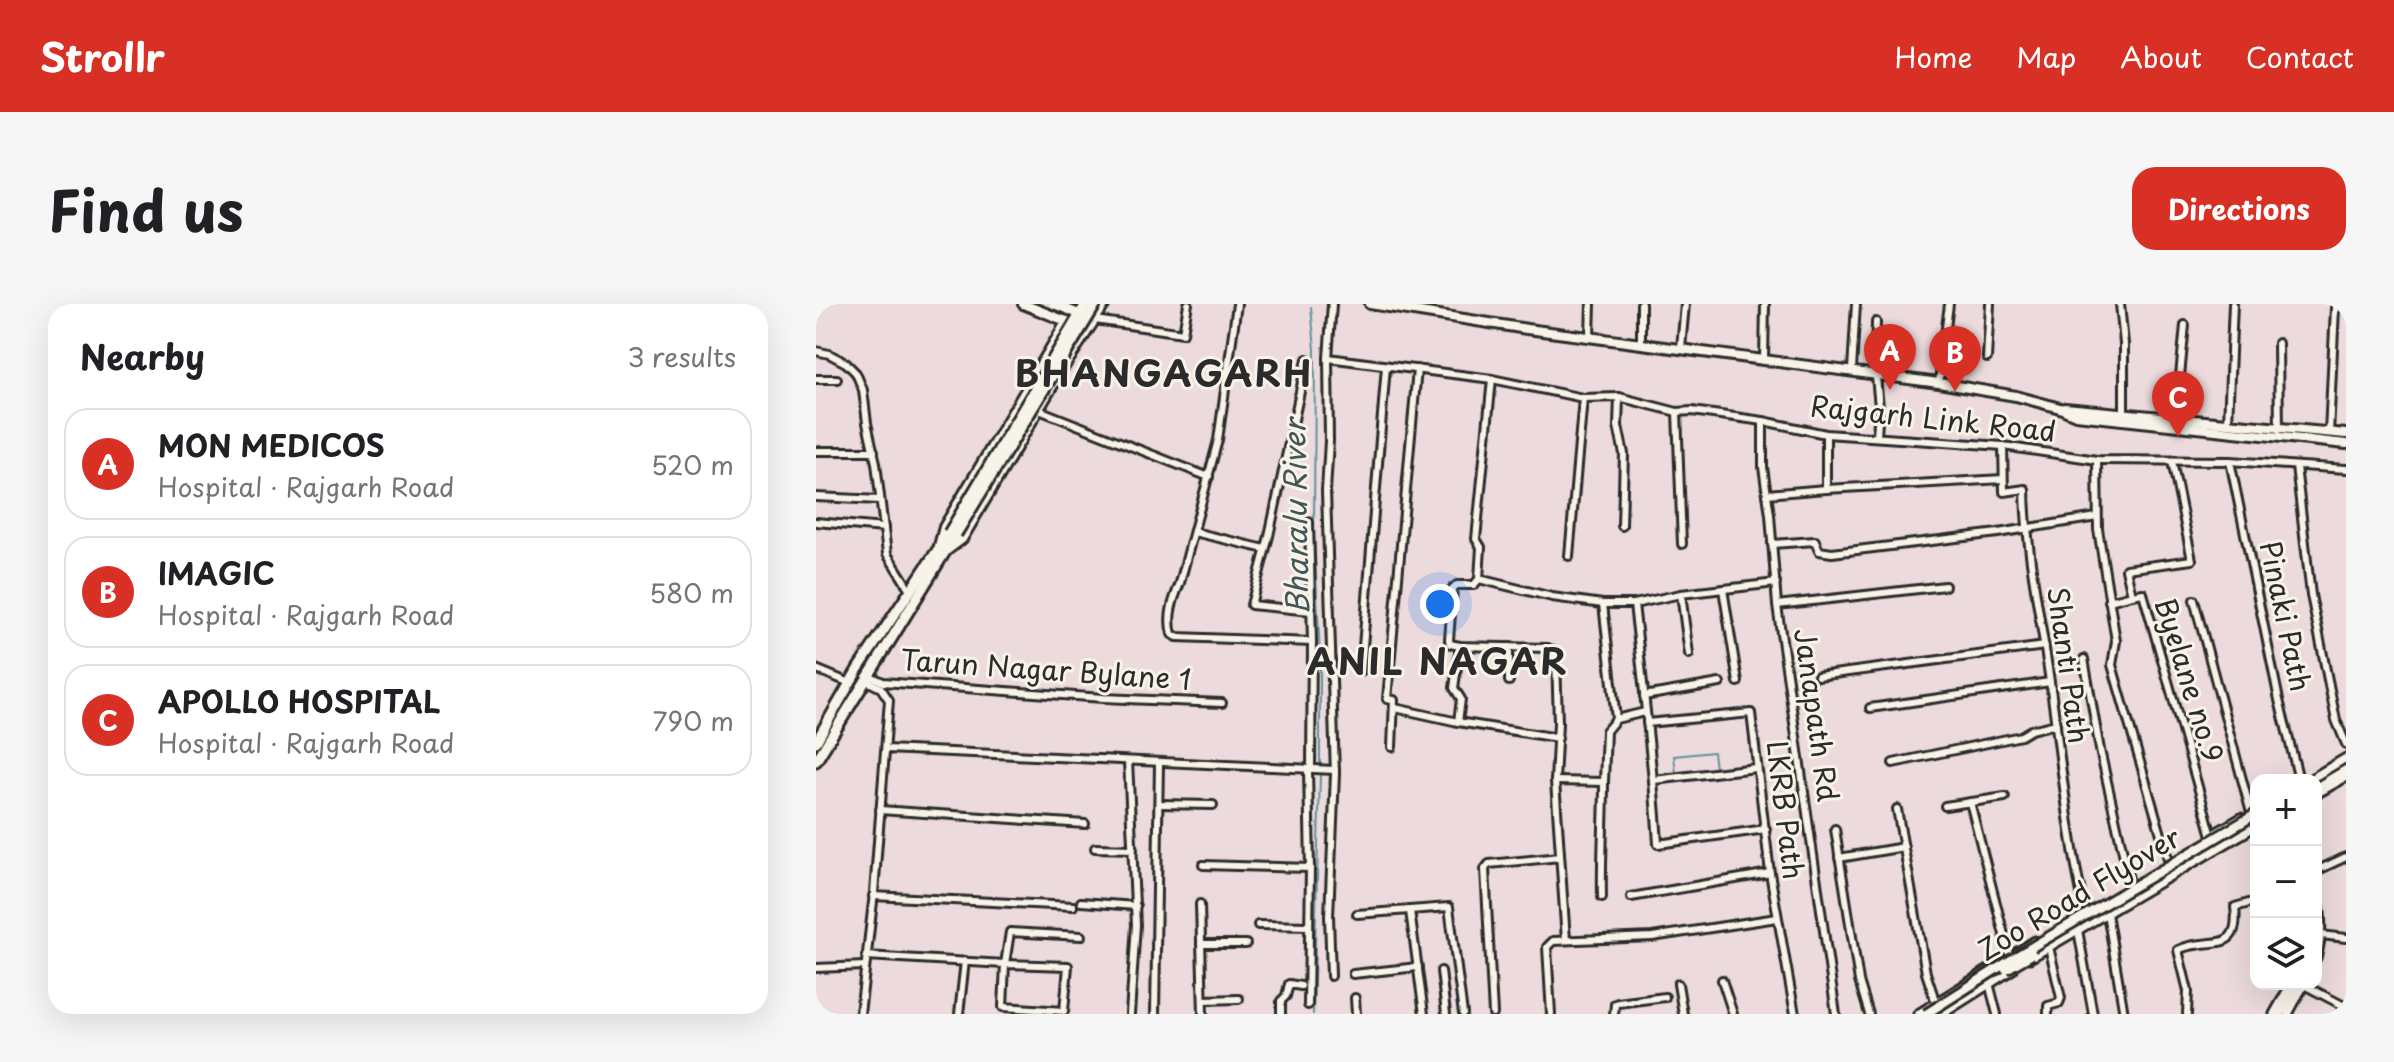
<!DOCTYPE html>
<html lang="en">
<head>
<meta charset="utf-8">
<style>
  :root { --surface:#fff; --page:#f6f6f6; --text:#202124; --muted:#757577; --line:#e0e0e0; --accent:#d93025 }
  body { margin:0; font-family:"Playpen Sans",sans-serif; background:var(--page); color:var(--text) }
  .controls { position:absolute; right:24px; bottom:24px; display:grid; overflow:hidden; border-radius:16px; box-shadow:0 8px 32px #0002 }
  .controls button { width:72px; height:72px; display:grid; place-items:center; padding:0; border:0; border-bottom:2px solid var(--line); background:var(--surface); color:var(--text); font:40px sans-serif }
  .you { position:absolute; left:624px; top:300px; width:28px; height:28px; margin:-20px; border:6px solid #fff; border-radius:50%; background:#1a73e8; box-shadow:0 0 0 12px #1a73e833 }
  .badge { display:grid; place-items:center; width:52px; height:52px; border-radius:50%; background:var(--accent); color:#fff; font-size:26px; font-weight:700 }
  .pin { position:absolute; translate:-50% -66px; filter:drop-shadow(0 2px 4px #0008) }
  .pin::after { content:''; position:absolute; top:42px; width:28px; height:24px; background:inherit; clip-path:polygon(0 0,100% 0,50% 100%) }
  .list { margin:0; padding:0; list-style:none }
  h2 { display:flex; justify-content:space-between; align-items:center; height:104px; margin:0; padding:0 32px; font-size:34px }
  h2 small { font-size:26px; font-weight:400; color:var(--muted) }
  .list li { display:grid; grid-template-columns:52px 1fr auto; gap:24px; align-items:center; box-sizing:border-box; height:112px; margin:0 16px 16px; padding:0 16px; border:2px solid var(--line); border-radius:24px }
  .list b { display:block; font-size:30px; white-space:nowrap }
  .list p { margin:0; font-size:26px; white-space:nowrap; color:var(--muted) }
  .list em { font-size:26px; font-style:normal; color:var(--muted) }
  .icon { flex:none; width:44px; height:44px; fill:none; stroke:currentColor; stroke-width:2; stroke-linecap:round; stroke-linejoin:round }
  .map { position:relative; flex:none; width:1530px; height:710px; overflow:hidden; border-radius:24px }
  header { display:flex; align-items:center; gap:48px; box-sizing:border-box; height:112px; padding:0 40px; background:var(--accent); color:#fff }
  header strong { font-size:38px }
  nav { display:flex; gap:44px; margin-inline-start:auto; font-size:28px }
  .intro { display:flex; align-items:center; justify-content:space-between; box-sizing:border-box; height:192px; padding:0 48px }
  h1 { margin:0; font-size:56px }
  .button { padding:20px 36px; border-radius:24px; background:var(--accent); color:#fff; font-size:28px; font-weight:700 }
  main { display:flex; gap:48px; padding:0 48px }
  aside { flex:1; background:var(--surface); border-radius:24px; box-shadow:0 8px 32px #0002 }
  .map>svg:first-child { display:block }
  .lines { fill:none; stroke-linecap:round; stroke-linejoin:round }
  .stream { stroke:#629299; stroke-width:2 }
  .minor-casing { stroke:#2b2b2b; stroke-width:12 }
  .tertiary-casing { stroke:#2b2b2b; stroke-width:13 }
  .secondary-casing { stroke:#2b2b2b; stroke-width:14 }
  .primary-casing { stroke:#2b2b2b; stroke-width:15 }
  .minor { stroke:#f7f3e8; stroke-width:6 }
  .tertiary { stroke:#f7f3e8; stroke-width:7 }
  .secondary { stroke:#f7f3e8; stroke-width:8 }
  .primary { stroke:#f7f3e8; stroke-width:9 }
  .secondary-bridge-casing { stroke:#2b2b2b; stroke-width:14; stroke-linecap:butt }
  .primary-bridge-casing { stroke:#2b2b2b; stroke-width:15; stroke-linecap:butt }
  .secondary-bridge { stroke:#f7f3e8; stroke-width:8 }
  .primary-bridge { stroke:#f7f3e8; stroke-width:9 }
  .labels { text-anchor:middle; stroke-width:6; stroke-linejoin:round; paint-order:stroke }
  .street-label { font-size:28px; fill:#2b2b2b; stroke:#f7f3e8 }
  .water-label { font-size:30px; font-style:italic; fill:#425659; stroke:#f7f3e8 }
  .district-label { font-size:36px; font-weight:bold; letter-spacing:2px; fill:#2b2b2b; stroke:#f7f3e8 }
</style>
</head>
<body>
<header>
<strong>Strollr</strong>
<nav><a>Home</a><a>Map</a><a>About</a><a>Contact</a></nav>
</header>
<div class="intro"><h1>Find us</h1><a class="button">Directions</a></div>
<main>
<aside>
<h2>Nearby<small>3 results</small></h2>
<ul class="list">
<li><span class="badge">A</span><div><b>MON MEDICOS</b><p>Hospital · Rajgarh Road</p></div><em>520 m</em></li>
<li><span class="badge">B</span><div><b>IMAGIC</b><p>Hospital · Rajgarh Road</p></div><em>580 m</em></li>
<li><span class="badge">C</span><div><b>APOLLO HOSPITAL</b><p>Hospital · Rajgarh Road</p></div><em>790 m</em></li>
</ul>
</aside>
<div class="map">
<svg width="1530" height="710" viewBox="0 0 1530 710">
  <rect width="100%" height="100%" fill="#ecdadc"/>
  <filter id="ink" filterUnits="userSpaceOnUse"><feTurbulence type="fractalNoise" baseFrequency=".0125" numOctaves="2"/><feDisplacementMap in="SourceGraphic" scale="16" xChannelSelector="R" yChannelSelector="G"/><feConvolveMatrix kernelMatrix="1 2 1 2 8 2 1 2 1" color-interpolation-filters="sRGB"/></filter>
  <g filter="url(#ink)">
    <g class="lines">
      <g class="stream">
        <polyline points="495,3 499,45 498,228 504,353 504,473 497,710"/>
        <polyline points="860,469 858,452 897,448 899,464"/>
      </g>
      <defs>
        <g id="minor">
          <path d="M 421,0 L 402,136 L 364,279 C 357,296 351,312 356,330 L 361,333 L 496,338"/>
          <polyline points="825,0 825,39"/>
          <polyline points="1304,0 1308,40 1308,108"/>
          <polyline points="279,16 367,29 372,0"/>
          <polyline points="1060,18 1059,62 1063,103 1061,132"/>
          <polyline points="774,32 775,0"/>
          <polyline points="1462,39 1463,126"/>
          <polyline points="865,44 869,0"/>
          <polyline points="0,47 13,50 30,59 40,69 47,86 51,119 60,159 71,250 94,286"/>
          <polyline points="512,54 676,75 767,94 803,93 861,108 876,107 947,117 1010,130 1187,142 1281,156 1414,157 1530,165"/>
          <polyline points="1171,54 1174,0"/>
          <polyline points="491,55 453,232 435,301 495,307"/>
          <polyline points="948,56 949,0"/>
          <polyline points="1036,66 1040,0"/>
          <polyline points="0,75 21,75"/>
          <polyline points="676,75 660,235 665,243 663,275 736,293 787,300 818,300 865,290 960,279"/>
          <polyline points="1123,79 1133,0"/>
          <polyline points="803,93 802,122 808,150 806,222"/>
          <polyline points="223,106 393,173"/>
          <polyline points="861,108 866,240"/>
          <polyline points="1360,113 1369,21"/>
          <polyline points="947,117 947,163 954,211 961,301 1020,710"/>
          <polyline points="1412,119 1417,0"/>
          <polyline points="1513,129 1519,4"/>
          <polyline points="1010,130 1010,185 1187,175"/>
          <path d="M 1187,142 L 1188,188 L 1209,185 C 1210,250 1225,314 1234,378 C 1245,455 1252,532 1269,608"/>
          <polyline points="0,147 58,147"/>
          <polyline points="1281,156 1282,225 1300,337 1296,361 1353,558"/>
          <polyline points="1356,157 1376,256 1310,265 1316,291 1327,289 1396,532"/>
          <polyline points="1414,157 1463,396 1483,476"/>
          <polyline points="1480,162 1495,291 1520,416 1530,440"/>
          <polyline points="951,190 1010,185"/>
          <polyline points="0,193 64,196"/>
          <polyline points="0,218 68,224"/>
          <polyline points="378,228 449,245"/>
          <polyline points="956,240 999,237 1003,247 1016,249 1182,229 1281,213"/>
          <polyline points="753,252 767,94"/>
          <polyline points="663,275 658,281 641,281 637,284 633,336 634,340 644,342 732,344 738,347 740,352 742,419 739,477 750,636"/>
          <polyline points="907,285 922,378"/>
          <polyline points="865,290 873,350"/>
          <polyline points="1378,296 1435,509"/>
          <polyline points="1293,297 1316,291"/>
          <polyline points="787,300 800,415"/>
          <path d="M 818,300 C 827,380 837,460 842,540 L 950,525"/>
          <polyline points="961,301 1129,282"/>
          <polyline points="693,343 693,377"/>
          <polyline points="1268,355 1284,446 1314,580"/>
          <polyline points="0,365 34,379"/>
          <polyline points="545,367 570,62"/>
          <polyline points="52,371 67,378 287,394 406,399"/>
          <polyline points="1002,372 1229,342"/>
          <polyline points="828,392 904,379"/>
          <polyline points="579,404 642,418 742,434"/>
          <polyline points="1054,404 1234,378"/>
          <polyline points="642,418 645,395 638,384 644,342"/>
          <polyline points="831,419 935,409 954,569 979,710"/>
          <polyline points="576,443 578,396 571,395 601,65"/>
          <polyline points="70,445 519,466"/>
          <polyline points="312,457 320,621 314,710"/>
          <polyline points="1077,459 1205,432 1215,426 1240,420"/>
          <polyline points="838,476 940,464"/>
          <polyline points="739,477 788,478 790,427 800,415 829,408"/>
          <polyline points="1154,498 1194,654"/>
          <polyline points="343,500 397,501"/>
          <polyline points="1129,502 1189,493"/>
          <polyline points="1081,505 1110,669 1120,699"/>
          <polyline points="64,506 269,520"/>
          <polyline points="1019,525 1043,677 1053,710"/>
          <polyline points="279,544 317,545"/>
          <polyline points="1023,554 1088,543"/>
          <polyline points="387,561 494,564"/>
          <polyline points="1500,567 1530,553"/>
          <polyline points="57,592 257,602"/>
          <path d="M 786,593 C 785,554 788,517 788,478"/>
          <polyline points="815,593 954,569"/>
          <polyline points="265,598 320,602"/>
          <polyline points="384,600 387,710"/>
          <polyline points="594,607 608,710"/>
          <polyline points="1291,609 1308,710"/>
          <polyline points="541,610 633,603 647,710"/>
          <polyline points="442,621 493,622"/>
          <polyline points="1262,626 1277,710"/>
          <polyline points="1505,631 1530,634"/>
          <polyline points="385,640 430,640"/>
          <polyline points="50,652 189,660 187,703 248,707 252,662 189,660 194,628 265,632"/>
          <polyline points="0,664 49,662"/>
          <polyline points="625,667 630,710"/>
          <polyline points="537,670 602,663"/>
          <polyline points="515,672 513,612 519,470 510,187 513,137 512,54 516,0"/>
          <polyline points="906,676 917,710"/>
          <polyline points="1173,679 1181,710"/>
          <polyline points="862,680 867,710"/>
          <polyline points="1488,681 1530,703"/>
          <polyline points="539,694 540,710"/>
          <polyline points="387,696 423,695"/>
          <polyline points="492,701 494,564 492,466 495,463 496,338 493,218"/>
          <polyline points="44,710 58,589 73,396 65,384 49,376"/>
          <polyline points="143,710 149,657"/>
          <polyline points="339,710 343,459"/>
          <polyline points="465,710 465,697 470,692 473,680 485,682"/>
          <polyline points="677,710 669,565 673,560 744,553"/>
          <polyline points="735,710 731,643 737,637 836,633 961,614"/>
          <polyline points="798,710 799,700 802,699 849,693"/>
          <polyline points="1232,710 1232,702 1243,699 1245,694 1233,643"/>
          <path d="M 1371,710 L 1372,687 L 1362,646 C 1391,631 1425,654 1419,603 L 1440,597"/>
        </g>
        <g id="tertiary">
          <polyline points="1493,476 1530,454"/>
          <polyline points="1500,490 1530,473"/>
          <polyline points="1401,528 1425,514"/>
          <path d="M 1500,587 C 1506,610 1507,631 1500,654"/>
          <polyline points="1214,654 1440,522"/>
          <polyline points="1102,710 1219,637"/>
          <polyline points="1126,710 1197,665"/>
          <polyline points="1458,710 1475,680"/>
          <polyline points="1472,710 1488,680"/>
        </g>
        <g id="secondary">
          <polyline points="207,0 250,17"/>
          <polyline points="554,0 711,25 1123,79 1200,92 1244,104 1260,111 1530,140"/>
          <polyline points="1249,104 1530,130"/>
          <polyline points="123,242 128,223 261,0"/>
          <polyline points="130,247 146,235 246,66 289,0"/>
          <polyline points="1500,484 1530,466"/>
          <polyline points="1500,603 1502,619 1500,639"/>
          <polyline points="1464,710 1480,680"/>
        </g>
        <g id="primary">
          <polyline points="0,438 42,365 133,229"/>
          <polyline points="0,457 140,230"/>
        </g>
      </defs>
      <use href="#minor" class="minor-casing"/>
      <use href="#tertiary" class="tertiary-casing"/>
      <use href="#secondary" class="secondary-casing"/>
      <use href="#primary" class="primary-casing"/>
      <use href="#minor" class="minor"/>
      <use href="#tertiary" class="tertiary"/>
      <use href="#secondary" class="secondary"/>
      <use href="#primary" class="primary"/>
      <defs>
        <g id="secondary-bridge">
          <polyline points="238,0 263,10"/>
          <polyline points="1190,665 1216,650"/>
          <polyline points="1110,710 1201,652 1440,510"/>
        </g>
        <g id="primary-bridge">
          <polyline points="133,229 270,0"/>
          <polyline points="140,230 280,0"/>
        </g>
      </defs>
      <use href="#secondary-bridge" class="secondary-bridge-casing"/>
      <use href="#primary-bridge" class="primary-bridge-casing"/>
      <use href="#secondary-bridge" class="secondary-bridge"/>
      <use href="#primary-bridge" class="primary-bridge"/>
    </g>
  </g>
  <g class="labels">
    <g class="street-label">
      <text transform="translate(1117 115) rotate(6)" y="10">Rajgarh Link Road</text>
      <text transform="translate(1469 312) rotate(78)" y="10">Pinaki Path</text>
      <text transform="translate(1252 361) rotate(82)" y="10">Shanti Path</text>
      <text transform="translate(230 366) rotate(4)" y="10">Tarun Nagar Bylane 1</text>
      <text transform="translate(1373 376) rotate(73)" y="10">Byelane no.9</text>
      <text transform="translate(1000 411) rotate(82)" y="10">Janapath Rd</text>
      <text transform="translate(969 506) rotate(83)" y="10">LKRB Path</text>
      <text transform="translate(1263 590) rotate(-31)" y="10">Zoo Road Flyover</text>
    </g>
    <g class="water-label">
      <text transform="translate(481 213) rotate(-91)" y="10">Bharalu River</text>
    </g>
    <g class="district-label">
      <text x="348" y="83">BHANGAGARH</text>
      <text x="622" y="371">ANIL NAGAR</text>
    </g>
  </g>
</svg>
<div class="controls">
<button>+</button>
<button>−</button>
<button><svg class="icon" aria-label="layers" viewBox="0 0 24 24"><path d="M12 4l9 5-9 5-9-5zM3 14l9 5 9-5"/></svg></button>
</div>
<div class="you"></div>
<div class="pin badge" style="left:1074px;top:86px">A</div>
<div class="pin badge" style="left:1139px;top:88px">B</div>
<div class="pin badge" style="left:1362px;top:133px">C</div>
</div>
</main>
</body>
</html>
